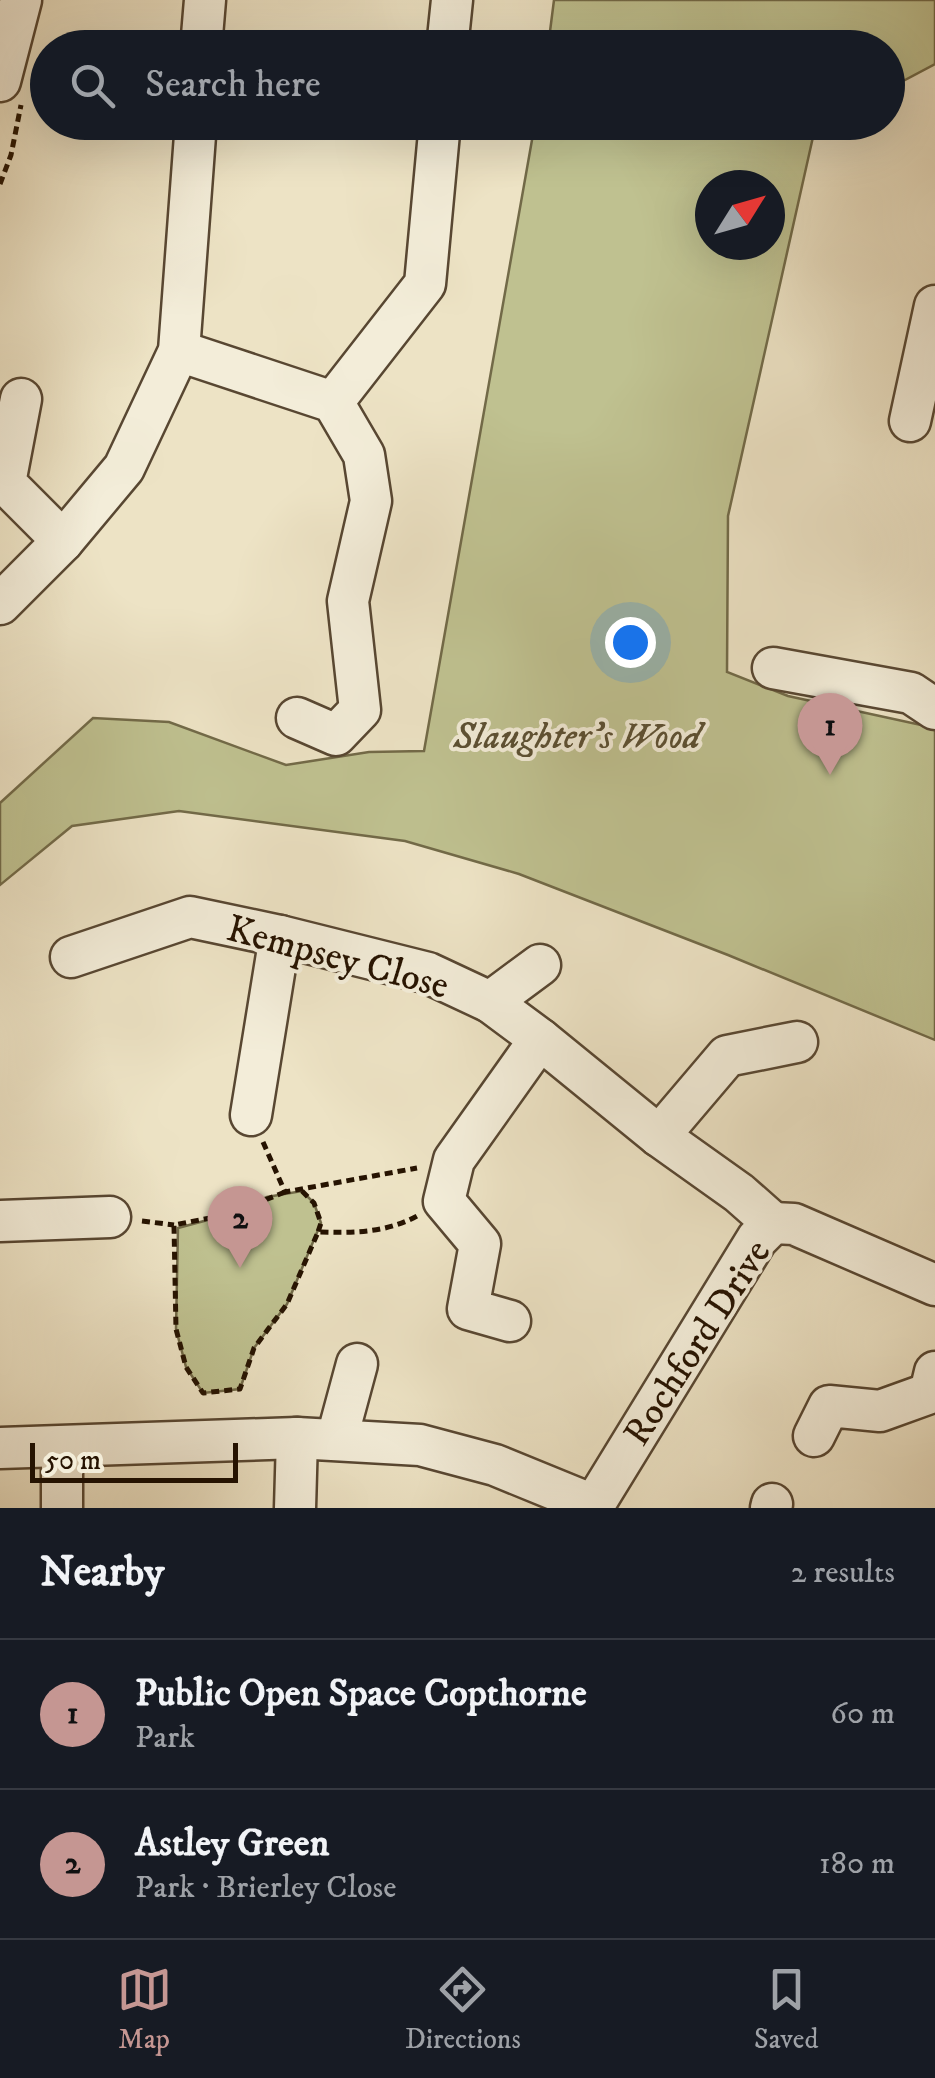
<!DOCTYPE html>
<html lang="en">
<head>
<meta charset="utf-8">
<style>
  :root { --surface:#171b24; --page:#242831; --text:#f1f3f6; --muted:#9ea1a6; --line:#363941; --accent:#c59692 }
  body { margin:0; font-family:"IM FELL DW Pica",serif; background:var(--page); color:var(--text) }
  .compass { position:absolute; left:695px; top:170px; width:90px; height:90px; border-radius:50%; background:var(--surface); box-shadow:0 10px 40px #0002; rotate:53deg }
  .scale { position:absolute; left:30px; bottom:25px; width:208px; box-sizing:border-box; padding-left:10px; border:5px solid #261301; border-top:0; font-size:28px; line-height:35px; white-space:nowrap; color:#261301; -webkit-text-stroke:8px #f3edd9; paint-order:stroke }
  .you { position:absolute; left:630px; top:642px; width:35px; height:35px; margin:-25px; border:8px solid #fff; border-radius:50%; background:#1a73e8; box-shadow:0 0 0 15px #1a73e833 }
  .badge { display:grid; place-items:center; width:65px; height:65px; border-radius:50%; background:var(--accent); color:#111; font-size:32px; font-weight:700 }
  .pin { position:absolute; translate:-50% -82px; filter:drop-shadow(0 2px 5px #0008) }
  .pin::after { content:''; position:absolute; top:52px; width:35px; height:30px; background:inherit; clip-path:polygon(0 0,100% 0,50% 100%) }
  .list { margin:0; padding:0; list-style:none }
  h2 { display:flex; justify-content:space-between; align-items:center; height:130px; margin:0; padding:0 40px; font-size:42px }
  h2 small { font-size:32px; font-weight:400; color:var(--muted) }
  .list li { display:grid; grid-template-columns:65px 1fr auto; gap:30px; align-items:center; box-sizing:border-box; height:150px; padding:0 40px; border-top:2px solid var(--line) }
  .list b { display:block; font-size:38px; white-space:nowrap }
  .list p { margin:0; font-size:32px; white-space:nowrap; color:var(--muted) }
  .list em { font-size:32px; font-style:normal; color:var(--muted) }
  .icon { flex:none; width:55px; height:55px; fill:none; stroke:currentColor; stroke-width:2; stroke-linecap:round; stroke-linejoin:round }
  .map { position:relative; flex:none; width:935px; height:1508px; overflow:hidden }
  .search { position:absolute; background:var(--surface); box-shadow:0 10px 40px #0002; left:30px; right:30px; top:30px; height:110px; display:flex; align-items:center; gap:25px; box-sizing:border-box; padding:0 35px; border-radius:55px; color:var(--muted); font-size:38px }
  .sheet { height:430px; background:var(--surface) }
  nav { display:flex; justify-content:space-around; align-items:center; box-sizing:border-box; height:140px; border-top:2px solid var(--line); background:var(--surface); font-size:28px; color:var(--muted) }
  nav a { display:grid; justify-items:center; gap:5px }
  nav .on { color:var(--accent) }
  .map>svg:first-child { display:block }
  .green { fill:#bfc190; stroke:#726a48; stroke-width:2.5; fill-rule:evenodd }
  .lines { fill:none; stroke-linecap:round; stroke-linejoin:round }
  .minor-casing { stroke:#584732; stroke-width:45 }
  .path { stroke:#261301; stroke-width:5; stroke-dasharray:8 5; stroke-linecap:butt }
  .minor { stroke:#f3edd9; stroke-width:40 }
  .labels { text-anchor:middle; stroke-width:8; stroke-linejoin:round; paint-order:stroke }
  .park-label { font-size:38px; font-style:italic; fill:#5c5033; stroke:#f3edd9 }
  .street-label { font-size:38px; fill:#261301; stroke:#f3edd9 }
</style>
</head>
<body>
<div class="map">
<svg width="935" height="1508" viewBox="0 0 935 1508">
  <rect width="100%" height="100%" fill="#ede3c5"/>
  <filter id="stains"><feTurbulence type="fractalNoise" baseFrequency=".002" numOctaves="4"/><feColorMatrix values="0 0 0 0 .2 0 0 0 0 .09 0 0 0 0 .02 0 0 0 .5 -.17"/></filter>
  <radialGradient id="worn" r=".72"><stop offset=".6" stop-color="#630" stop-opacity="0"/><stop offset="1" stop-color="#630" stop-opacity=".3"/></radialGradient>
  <g class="green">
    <polygon points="554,0 935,0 935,64 888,89 888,48 548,47"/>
    <path d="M 535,123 L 825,123 L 815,128 L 728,516 L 727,672 L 788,696 L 935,728 L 935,1040 L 728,955 L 519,874 L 405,841 L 179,811 L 72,826 L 0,885 L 0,803 L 93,718 L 169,722 L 286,765 L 369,752 L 424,751 ZM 710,185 L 770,185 L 770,245 L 710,245 Z"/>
    <polygon points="302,1191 314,1203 321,1223 287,1304 254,1348 240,1389 203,1393 186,1367 176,1329 178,1228 230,1214 267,1197"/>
  </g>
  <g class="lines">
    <defs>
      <g id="minor">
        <polyline points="201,48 205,0"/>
        <polyline points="447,48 452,0"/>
        <polyline points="0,81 21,0"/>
        <polyline points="179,351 333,402 364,455 371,501 348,601 360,710 336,735 297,718"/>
        <polyline points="21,399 5,483 63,541"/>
        <polyline points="333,402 425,284 440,122"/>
        <polyline points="910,421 935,306"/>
        <polyline points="0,604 63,541 124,468 179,351 196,122"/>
        <polyline points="773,668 911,693 935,709"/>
        <polyline points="71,957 190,917 280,936 428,973 490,1002 540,1039 659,1136 739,1193 773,1223"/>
        <polyline points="490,1002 540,965"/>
        <polyline points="251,1115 280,936"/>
        <polyline points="659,1136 727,1056 797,1042"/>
        <polyline points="0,1221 110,1217"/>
        <polyline points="510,1321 468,1309 480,1244 444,1201 454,1160 540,1039"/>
        <polyline points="814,1436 829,1406 880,1411 930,1393 935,1372"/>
        <polyline points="337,1438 357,1364"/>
        <polyline points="0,1448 297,1438 420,1445 495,1465 593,1505"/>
        <polyline points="62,1508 62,1447"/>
        <polyline points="295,1508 297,1438"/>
        <polyline points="592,1508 757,1239 773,1223 794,1224 935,1285"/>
        <polyline points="771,1508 772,1504"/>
      </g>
    </defs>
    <use href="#minor" class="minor-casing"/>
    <g class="path">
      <polyline points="0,184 11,155 21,105"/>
      <polyline points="263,1142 285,1192 417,1168"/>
      <polyline points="302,1191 314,1203 321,1223 318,1232"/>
      <path d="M 285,1192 L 230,1214 L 174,1225 L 176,1329 L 186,1367 L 203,1393 L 240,1389 L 254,1348 L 287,1304 L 318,1232 C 353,1233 386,1233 417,1216"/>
      <polyline points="142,1221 174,1225"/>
    </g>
    <use href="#minor" class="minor"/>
  </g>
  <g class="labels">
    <g class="park-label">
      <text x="577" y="748">Slaughter's Wood</text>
    </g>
    <g class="street-label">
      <text transform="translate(338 956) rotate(15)" y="13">Kempsey Close</text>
      <text transform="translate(696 1342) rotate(-57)" y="13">Rochford Drive</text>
    </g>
  </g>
  <rect width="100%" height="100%" filter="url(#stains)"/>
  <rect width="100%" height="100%" fill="url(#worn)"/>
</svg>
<svg class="compass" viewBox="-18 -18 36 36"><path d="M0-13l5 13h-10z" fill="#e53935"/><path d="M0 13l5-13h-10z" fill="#9ea1a6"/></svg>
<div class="scale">50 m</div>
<div class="you"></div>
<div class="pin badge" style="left:830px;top:775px">1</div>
<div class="pin badge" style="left:240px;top:1268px">2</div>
<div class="search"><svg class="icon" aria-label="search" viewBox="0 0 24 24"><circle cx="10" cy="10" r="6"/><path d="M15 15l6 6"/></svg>Search here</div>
</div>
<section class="sheet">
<h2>Nearby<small>2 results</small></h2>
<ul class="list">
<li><span class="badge">1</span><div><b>Public Open Space Copthorne</b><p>Park</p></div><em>60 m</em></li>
<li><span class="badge">2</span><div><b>Astley Green</b><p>Park · Brierley Close</p></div><em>180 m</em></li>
</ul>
</section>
<nav>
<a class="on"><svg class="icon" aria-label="map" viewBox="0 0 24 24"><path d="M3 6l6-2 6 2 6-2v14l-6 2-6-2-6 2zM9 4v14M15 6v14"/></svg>Map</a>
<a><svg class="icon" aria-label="directions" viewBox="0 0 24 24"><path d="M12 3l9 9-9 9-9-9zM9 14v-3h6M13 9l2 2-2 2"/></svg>Directions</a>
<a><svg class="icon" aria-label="saved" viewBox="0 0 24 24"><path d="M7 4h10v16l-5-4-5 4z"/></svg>Saved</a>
</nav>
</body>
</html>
